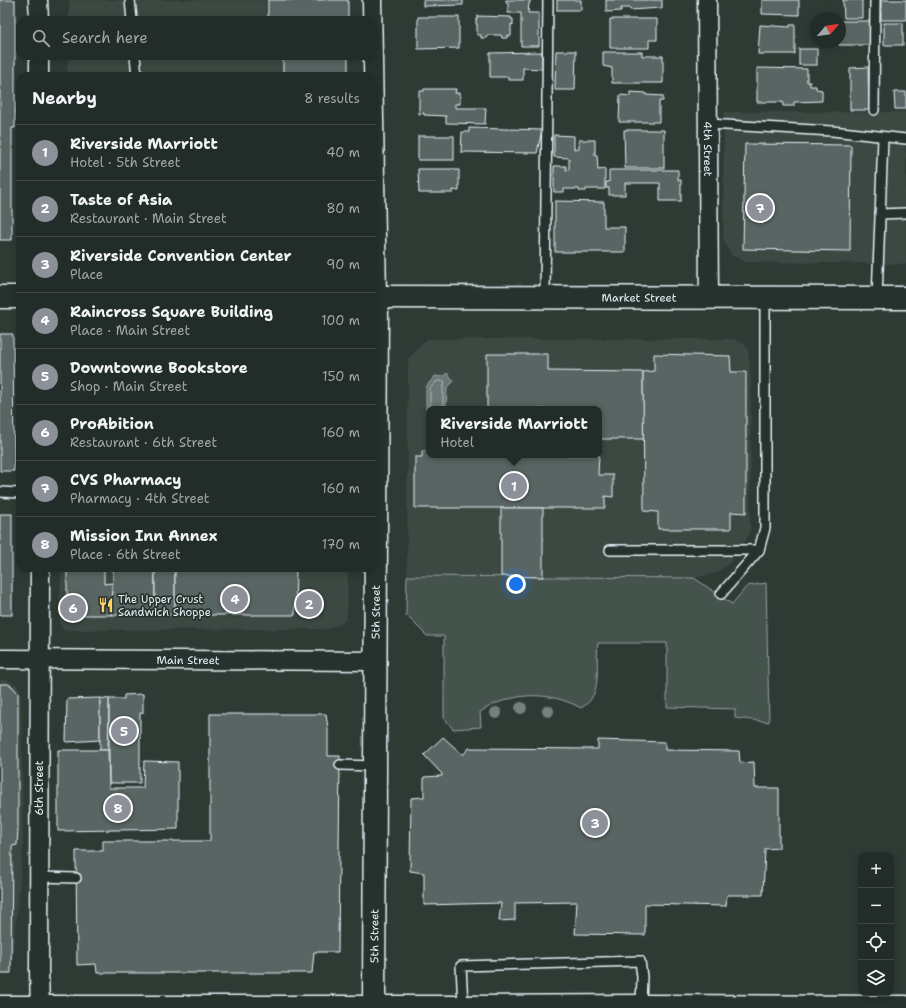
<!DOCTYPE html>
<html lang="en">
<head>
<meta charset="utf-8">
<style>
  :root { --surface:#222c28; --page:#2e3834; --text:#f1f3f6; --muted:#a2a7a8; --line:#3f4845; --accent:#8c9099 }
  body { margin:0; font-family:"Shantell Sans",sans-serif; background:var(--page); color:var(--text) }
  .controls { position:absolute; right:12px; bottom:12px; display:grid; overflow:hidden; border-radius:8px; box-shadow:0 2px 6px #0003 }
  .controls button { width:36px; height:36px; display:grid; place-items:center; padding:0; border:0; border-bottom:1px solid var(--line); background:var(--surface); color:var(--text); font:20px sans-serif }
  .compass { position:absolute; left:810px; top:12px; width:36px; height:36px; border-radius:50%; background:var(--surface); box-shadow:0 2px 6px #0003; rotate:61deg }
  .you { position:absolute; left:516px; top:584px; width:14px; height:14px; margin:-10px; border:3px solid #fff; border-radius:50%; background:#1a73e8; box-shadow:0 0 0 6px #1a73e833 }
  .badge { display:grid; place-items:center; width:26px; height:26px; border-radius:50%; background:var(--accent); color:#fff; font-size:13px; font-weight:700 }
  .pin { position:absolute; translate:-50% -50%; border:2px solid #fff; box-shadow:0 1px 4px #0006 }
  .popup { position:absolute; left:426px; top:406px; width:176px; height:52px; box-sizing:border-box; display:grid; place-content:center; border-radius:8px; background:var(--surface); filter:drop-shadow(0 1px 3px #0005); font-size:13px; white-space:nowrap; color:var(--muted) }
  .popup b { font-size:15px; color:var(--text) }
  .popup::after { content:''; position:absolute; left:50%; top:100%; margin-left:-8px; border:8px solid transparent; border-top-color:var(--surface) }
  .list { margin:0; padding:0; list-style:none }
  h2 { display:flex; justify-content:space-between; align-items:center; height:52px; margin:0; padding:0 16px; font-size:17px }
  h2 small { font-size:13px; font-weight:400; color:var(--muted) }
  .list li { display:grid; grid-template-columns:26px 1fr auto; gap:12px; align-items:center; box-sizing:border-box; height:56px; padding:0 16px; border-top:1px solid var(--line) }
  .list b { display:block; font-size:15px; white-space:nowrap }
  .list p { margin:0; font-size:13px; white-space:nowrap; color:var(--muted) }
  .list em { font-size:13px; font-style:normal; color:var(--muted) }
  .icon { flex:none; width:22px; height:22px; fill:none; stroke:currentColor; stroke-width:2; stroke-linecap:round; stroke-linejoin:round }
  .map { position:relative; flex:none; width:906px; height:1008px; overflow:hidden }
  .search { position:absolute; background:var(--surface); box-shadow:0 2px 6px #0003; left:16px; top:16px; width:360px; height:44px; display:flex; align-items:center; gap:10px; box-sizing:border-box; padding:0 14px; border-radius:12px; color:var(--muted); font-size:15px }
  .panel { position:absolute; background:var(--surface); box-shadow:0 2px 6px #0003; left:16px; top:72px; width:360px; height:500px; border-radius:12px }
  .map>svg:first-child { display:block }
  .built { fill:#3b4843; fill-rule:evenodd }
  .green { fill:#45524e; stroke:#96a2a3 }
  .water { fill:#6b7775; stroke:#9da8a9 }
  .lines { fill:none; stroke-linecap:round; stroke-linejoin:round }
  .shore { stroke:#b6c0c4; stroke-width:1 }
  .building { fill:#596563; stroke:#e8f1f8 }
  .lane-casing { stroke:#e8f1f8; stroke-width:12 }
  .street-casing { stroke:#e8f1f8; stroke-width:21 }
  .secondary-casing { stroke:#e8f1f8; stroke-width:25 }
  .primary-casing { stroke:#e8f1f8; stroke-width:25 }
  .lane { stroke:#26332d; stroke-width:9 }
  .street { stroke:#26332d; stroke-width:18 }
  .secondary { stroke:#26332d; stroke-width:22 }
  .primary { stroke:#26332d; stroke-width:22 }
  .tree { fill:#75807f }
  .labels { text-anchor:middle; stroke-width:3.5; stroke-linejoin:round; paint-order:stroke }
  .street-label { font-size:11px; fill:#e8f1f8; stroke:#26332d }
  .poi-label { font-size:11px; fill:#e8f1f8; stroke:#26332d; text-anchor:start }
</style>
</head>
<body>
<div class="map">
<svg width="906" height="1008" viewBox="0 0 906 1008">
  <rect width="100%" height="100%" fill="#2e3b35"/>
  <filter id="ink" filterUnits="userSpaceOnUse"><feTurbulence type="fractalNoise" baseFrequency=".025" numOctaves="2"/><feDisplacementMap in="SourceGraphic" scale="8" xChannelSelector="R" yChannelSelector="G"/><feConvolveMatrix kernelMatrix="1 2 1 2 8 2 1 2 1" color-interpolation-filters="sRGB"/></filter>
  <g filter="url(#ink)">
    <g class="built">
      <rect x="69" y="0" width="279" height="20"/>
      <polygon points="68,56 348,56 348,76 67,76"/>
      <polygon points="724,112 906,112 906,264 746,262 731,255 723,239"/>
      <path d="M 427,339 L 733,339 L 743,343 L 748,349 L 751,380 L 750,532 L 744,543 L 729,563 L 717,573 L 694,578 L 407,576 L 408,359 ZM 429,409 L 599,409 L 599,455 L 429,455 Z"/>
      <polygon points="61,568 348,568 347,619 340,624 328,629 64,630 60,625 59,618"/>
      <polygon points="0,680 8,680 17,685 21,694 23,847 11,974 0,974"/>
    </g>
    <path class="green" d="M 407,576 L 694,578 L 732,604 L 747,586 L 766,583 L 769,722 L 735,718 L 735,709 L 667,707 L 667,643 L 598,643 C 595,666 604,695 581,708 C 548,690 511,692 480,712 L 481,727 L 453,729 L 444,718 L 444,636 L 427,636 L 406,615 Z"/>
    <polygon class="water" points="447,373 454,381 447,388 446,409 429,409 429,414 426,414 426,387 435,376 442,377"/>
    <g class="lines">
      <polyline class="shore" points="430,409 430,388 437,381 444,381 445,383 443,388 443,409"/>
    </g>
    <g class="building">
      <polygon points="0,0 15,0 15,128 12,128 12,240 0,240"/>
      <rect x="268" y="0" width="80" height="20"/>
      <polygon points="423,0 463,0 463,5 423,6"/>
      <polygon points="506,0 530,0 530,3 529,3 528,13 539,13 539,46 521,46 521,13 508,13 508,3 506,3"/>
      <rect x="557" y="0" width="24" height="10"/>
      <polygon points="606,0 662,0 662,8 630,10 630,8 621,8 621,11 606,12"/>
      <polygon points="762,0 799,0 799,15 762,14"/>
      <polygon points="843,0 862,0 862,18 844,18"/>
      <rect x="881" y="0" width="25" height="20"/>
      <polygon points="477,16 511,17 511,19 513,19 513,25 511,24 511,36 507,35 507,38 502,38 501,35 487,35 487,38 481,38 481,35 477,35 477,24 476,24 476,19 477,19"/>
      <polygon points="418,17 459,17 459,48 418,49"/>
      <polygon points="610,19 657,19 657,40 649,40 649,48 610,48"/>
      <polygon points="840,21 870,21 870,45 839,45 839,42 840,42"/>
      <rect x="884" y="23" width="19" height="22"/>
      <polygon points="760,25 790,27 790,25 795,25 795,54 758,54"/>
      <rect x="799" y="49" width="18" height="16"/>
      <polygon points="556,51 576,51 575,90 555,90"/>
      <polygon points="542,52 542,69 523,68 523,80 508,80 508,77 490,77 490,53"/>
      <polygon points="603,52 642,52 642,56 663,56 663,83 612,83 612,68 603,66"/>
      <rect x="283" y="56" width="65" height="20"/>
      <polygon points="868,67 869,110 850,110 850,68"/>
      <polygon points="757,68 807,69 807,82 810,82 810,86 816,86 816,89 822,90 822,101 794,102 794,106 783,106 783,102 757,102"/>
      <polygon points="424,89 456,89 455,93 460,93 460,104 455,104 455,108 486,108 485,124 446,123 446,116 424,115 424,113 419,114 419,91 424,91"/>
      <polygon points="630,92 646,93 646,95 663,96 663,101 659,101 659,122 619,122 620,95 630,96"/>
      <polygon points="894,92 906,92 906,109 895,109"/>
      <polygon points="469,128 542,130 537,153 461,152 462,132 469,132"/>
      <polygon points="624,130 664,130 664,168 625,168"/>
      <polygon points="554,135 574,136 574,149 579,149 579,140 595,140 595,155 597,155 598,170 605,169 605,189 586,189 586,191 579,191 579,189 564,189 564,192 554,192 554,166 566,166 566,170 569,170 569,158 554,157"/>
      <rect x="418" y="136" width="36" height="24"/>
      <polygon points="745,144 851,145 850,251 743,249"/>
      <polygon points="418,169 453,169 454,170 459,170 459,191 453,190 453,193 419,193"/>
      <polygon points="609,170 678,170 678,180 681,180 681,201 660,201 660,183 625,183 625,195 609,195 609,188 606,188 606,182 609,182"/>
      <polygon points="555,201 604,202 604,227 625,227 625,252 555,252"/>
      <polygon points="0,334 13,334 14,471 0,471"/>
      <polygon points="487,354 548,354 548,371 643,372 644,439 600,439 599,451 599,409 487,409"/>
      <polygon points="654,354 730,356 731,372 746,372 746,513 731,512 731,529 658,529 658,512 644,511 643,372 654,371"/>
      <polygon points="422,451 429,451 429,455 599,455 598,475 613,475 613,497 605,496 605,508 415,508 415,457 422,457"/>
      <polygon points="501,508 543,508 543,577 501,576"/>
      <rect x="0" y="514" width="12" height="101"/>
      <polygon points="67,568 104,568 104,584 112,583 112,615 67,615"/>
      <polygon points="113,568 155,568 155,615 112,615"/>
      <rect x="155" y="568" width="20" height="47"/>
      <polygon points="175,568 296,568 295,615 175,615"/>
      <polygon points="0,684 8,684 13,687 18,693 18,828 17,845 12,846 11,973 0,973"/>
      <polygon points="143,694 143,713 140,713 140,783 109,783 109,699 124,699 124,695"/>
      <polygon points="100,698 100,740 66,742 67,699"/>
      <polygon points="100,698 109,699 108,750 100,750"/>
      <polygon points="210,714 326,714 328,729 328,756 340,756 338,952 314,952 312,973 97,973 96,964 77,965 76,851 103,851 103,841 210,841"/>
      <polygon points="443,737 463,755 469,748 598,749 598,740 665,742 665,750 739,751 740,763 754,762 755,788 779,788 779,848 765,849 763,895 727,895 726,906 645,904 645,935 575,934 577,902 515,903 515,920 499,921 501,903 424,905 424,873 410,871 411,798 424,797 424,777 442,776 442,774 424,755"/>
      <polygon points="58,750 108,750 109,788 143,788 144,761 178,762 178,829 58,831"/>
    </g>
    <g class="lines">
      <defs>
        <g id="lane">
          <polyline points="130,0 132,20"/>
          <polyline points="135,56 137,76"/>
          <polyline points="874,110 875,0"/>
          <polyline points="708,124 832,131 906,139"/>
          <polyline points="880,214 906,213"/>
          <polyline points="545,297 548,0"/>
          <polyline points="877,298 883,138"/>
          <polyline points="0,492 20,493"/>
          <polyline points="610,550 759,550"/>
          <polyline points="721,594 759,550 765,528 765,298"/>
          <polyline points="340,765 375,766"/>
          <polyline points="39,877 76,878"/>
          <polyline points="463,1005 461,966 640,961 642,977 641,1004"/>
        </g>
        <g id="street">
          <polyline points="38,0 39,20"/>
          <polyline points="372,0 377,297"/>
          <path id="s1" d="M 707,0 L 709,297"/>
          <polyline points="39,56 39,76"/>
          <polyline points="40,568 39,970 40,1008"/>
          <path id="s2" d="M 0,659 L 375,661"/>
          <polyline points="0,1005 463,1005 641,1004 906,1005"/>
        </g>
        <g id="secondary">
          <path id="s3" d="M 374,1008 L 377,297"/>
        </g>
        <g id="primary">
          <polyline points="0,297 20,297"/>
          <path id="s4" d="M 372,297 L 906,298"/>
        </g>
      </defs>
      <use href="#lane" class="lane-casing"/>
      <use href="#street" class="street-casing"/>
      <use href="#secondary" class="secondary-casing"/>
      <use href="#primary" class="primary-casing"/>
      <use href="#lane" class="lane"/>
      <use href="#street" class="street"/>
      <use href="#secondary" class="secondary"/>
      <use href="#primary" class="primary"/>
    </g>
    <g class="tree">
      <circle cx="521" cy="708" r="6"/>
      <circle cx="548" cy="711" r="6"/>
      <circle cx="496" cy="713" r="6"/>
    </g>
  </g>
  <defs>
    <symbol id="restaurant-bare" viewBox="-9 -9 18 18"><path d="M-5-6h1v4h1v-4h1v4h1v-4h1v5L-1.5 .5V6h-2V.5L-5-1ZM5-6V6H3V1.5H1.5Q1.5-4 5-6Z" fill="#ffd166" stroke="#26332d" stroke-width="2.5" paint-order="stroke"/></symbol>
  </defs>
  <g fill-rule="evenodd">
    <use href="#restaurant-bare" x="95" y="594" width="22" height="22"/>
  </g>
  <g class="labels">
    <g class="street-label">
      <text dy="4" stroke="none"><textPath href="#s1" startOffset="149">4th Street</textPath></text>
      <text dy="4" stroke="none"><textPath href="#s4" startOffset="267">Market Street</textPath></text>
      <text dy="4" stroke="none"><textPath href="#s3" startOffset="396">5th Street</textPath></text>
      <text dy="4" stroke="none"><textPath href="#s2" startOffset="188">Main Street</textPath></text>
      <text transform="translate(39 788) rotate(-90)" y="4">6th Street</text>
      <text dy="4" stroke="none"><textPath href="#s3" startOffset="72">5th Street</textPath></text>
    </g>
    <g class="poi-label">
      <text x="118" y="603">The Upper Crust<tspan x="118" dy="13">Sandwich Shoppe</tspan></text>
    </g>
  </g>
</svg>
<div class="controls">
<button>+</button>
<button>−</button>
<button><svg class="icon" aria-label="locate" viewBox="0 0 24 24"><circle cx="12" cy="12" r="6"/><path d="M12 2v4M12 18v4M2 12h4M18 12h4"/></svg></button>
<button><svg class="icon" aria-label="layers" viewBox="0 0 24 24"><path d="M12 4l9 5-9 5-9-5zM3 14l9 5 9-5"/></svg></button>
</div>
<svg class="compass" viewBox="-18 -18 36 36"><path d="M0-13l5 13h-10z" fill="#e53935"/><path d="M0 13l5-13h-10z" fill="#a2a7a8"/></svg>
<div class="you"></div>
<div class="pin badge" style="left:514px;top:486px">1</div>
<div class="popup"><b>Riverside Marriott</b>Hotel</div>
<div class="pin badge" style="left:309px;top:604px">2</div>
<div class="pin badge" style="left:595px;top:823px">3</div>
<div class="pin badge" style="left:235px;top:599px">4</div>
<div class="pin badge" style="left:124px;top:731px">5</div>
<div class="pin badge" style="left:73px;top:608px">6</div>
<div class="pin badge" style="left:760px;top:208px">7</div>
<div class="pin badge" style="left:118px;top:808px">8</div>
<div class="search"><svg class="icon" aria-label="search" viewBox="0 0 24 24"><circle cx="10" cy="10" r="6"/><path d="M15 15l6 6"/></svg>Search here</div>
<section class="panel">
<h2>Nearby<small>8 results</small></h2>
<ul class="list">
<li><span class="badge">1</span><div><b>Riverside Marriott</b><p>Hotel · 5th Street</p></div><em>40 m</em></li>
<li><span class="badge">2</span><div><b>Taste of Asia</b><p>Restaurant · Main Street</p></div><em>80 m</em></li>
<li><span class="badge">3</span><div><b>Riverside Convention Center</b><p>Place</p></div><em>90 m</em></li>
<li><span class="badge">4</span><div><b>Raincross Square Building</b><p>Place · Main Street</p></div><em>100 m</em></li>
<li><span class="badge">5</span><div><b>Downtowne Bookstore</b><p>Shop · Main Street</p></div><em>150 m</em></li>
<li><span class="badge">6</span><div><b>ProAbition</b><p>Restaurant · 6th Street</p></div><em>160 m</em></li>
<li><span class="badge">7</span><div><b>CVS Pharmacy</b><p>Pharmacy · 4th Street</p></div><em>160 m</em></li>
<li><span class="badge">8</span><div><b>Mission Inn Annex</b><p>Place · 6th Street</p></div><em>170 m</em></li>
</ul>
</section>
</div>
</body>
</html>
